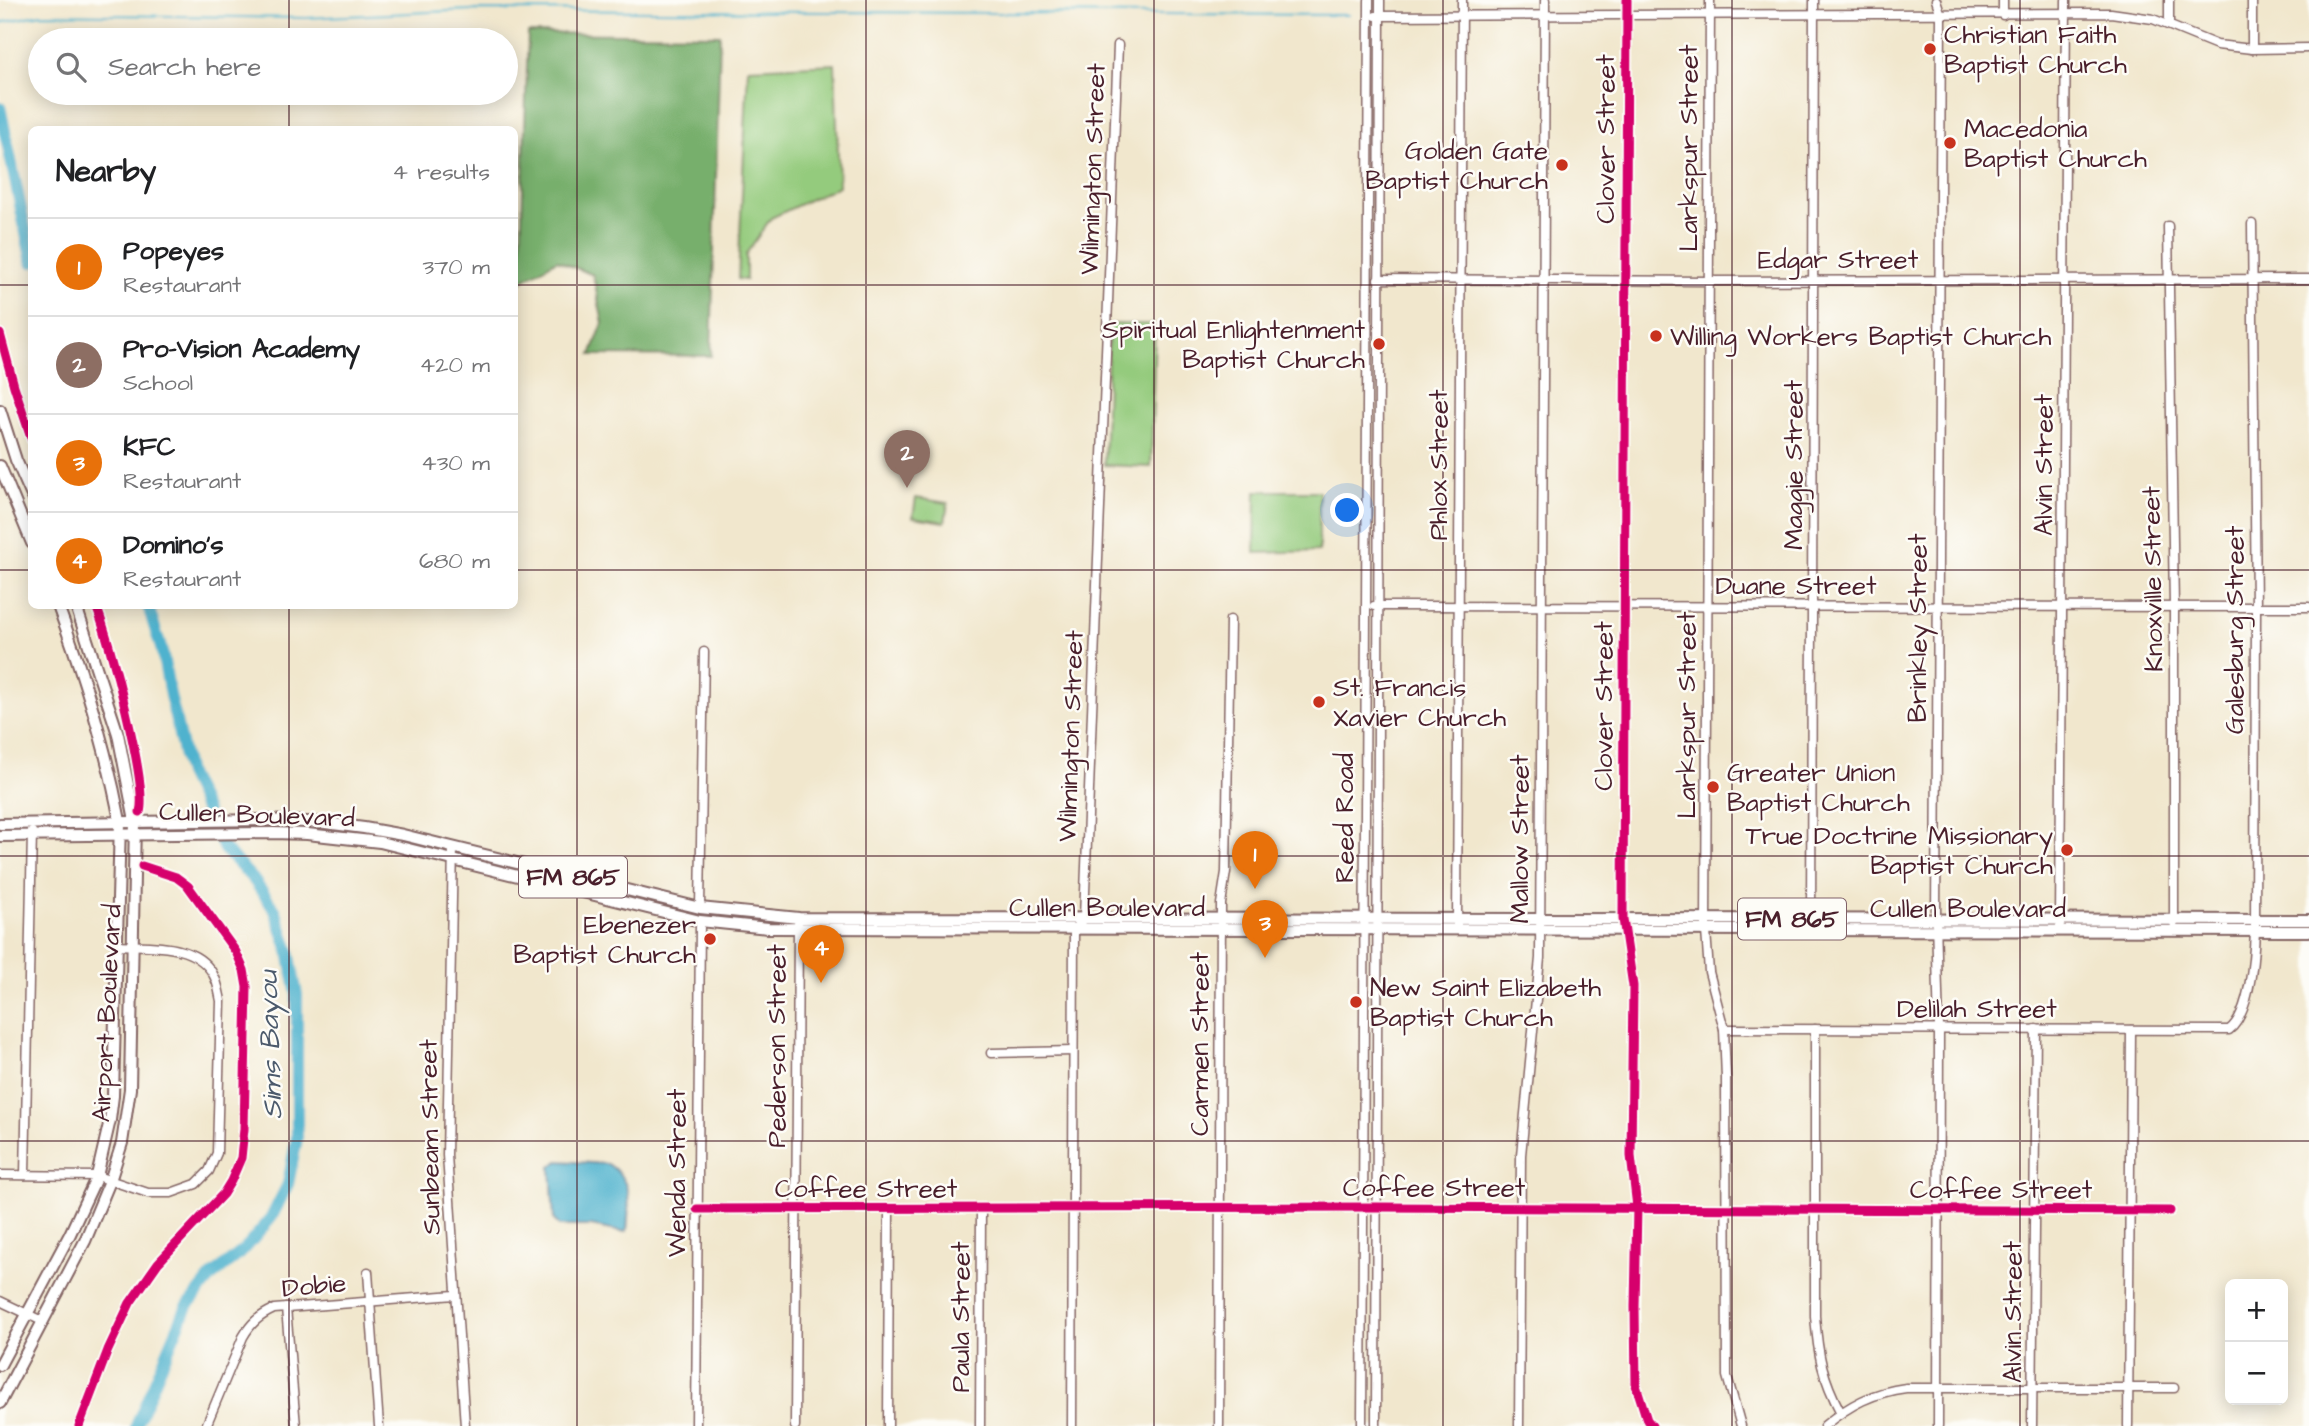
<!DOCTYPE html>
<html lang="en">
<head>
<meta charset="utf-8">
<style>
  :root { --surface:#fff; --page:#f2f2f2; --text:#202124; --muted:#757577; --line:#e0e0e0; --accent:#c8321e }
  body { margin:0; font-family:"Architects Daughter",sans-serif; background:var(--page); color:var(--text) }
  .controls { position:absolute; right:21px; bottom:21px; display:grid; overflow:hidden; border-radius:10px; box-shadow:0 4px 18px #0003 }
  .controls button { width:63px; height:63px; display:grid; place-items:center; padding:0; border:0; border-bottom:2px solid var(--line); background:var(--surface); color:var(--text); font:35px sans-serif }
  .you { position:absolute; left:1348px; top:511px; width:24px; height:24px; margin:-18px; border:5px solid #fff; border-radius:50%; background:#1a73e8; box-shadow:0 0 0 10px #1a73e833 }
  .badge { display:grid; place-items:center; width:46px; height:46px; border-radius:50%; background:var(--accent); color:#fff; font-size:23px; font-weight:700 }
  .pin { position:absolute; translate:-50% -58px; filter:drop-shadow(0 2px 4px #0008) }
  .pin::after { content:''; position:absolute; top:37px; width:24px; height:21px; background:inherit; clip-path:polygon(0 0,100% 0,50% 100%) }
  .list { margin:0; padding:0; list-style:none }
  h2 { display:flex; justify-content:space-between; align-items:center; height:91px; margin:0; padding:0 28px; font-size:30px }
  h2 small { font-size:23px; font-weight:400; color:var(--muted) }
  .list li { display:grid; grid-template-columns:46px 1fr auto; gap:21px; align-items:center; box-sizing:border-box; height:98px; padding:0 28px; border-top:2px solid var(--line) }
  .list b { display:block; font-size:26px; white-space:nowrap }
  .list p { margin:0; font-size:23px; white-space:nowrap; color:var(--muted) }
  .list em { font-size:23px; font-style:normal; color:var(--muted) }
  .icon { flex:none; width:38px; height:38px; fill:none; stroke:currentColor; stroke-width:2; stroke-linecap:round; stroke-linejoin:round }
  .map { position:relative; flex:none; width:2309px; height:1426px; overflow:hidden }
  .search { position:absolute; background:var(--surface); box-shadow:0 4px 18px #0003; left:28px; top:28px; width:490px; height:77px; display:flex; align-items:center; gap:18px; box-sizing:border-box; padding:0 24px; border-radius:38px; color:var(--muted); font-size:26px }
  .panel { position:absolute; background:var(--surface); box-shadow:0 4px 18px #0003; left:28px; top:126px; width:490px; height:483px; border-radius:10px }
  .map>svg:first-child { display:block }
  .green { fill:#94cb7d; stroke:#6f7554; stroke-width:2 }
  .forest { fill:#77af6c; stroke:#60674c; stroke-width:2 }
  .water { fill:#4fb2ce; stroke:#4c687c; stroke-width:2 }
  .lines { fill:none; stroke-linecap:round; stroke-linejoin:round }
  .stream { stroke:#4fb2ce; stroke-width:2 }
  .river { stroke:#4fb2ce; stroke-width:12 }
  .minor-casing { stroke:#846564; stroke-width:11 }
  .major-casing { stroke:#846564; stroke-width:14 }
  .minor { stroke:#fff; stroke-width:8 }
  .major { stroke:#fff; stroke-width:10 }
  .cycleway-casing { stroke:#fdfcf7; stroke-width:13 }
  .cycleway { stroke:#d6006c; stroke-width:9 }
  .grid { fill:none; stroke:#4a1f2b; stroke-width:2; stroke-opacity:0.55 }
  .poi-dot { fill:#c8321e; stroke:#fdfcf7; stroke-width:2.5 }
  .labels { text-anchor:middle; stroke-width:5; stroke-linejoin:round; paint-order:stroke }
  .shield { fill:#fdfcf7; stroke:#806168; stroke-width:2 }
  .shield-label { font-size:24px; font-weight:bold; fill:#4a1f2b }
  .poi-label { font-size:26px; fill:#4a1f2b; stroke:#fdfcf7; text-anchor:start }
  .street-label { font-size:26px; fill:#4a1f2b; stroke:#fdfcf7 }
  .water-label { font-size:28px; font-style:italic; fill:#4c5a6c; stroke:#fdfcf7 }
</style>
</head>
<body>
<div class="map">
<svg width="2309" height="1426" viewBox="0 0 2309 1426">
  <rect width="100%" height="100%" fill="#fdfcf7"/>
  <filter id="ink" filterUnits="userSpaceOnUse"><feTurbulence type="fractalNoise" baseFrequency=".0143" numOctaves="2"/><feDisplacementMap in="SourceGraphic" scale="14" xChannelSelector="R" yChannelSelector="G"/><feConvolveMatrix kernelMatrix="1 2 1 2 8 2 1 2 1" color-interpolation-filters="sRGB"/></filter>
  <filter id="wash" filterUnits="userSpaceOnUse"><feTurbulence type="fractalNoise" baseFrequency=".00686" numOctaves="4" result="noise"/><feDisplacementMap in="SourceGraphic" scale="28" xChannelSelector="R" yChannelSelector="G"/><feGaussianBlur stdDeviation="1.57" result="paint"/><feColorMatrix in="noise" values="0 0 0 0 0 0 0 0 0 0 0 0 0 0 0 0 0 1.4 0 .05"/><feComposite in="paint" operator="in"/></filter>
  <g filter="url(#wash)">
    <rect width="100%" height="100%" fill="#f1e7cd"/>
    <g class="green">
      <polygon points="835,64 839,186 771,218 746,254 746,280 738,279 748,68"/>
      <polygon points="1109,324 1155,324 1151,467 1104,465"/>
      <polygon points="1256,491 1319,491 1319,551 1255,553"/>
      <polygon points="916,498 948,503 945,522 913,517"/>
    </g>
    <polygon class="forest" points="528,33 720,35 711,356 591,355 603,323 593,275 557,260 520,282"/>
    <path class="water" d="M 558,1161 L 608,1164 C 634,1181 629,1204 627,1231 L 622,1232 L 591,1226 L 560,1226 L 554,1220 L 551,1167 Z"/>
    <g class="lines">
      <polyline class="stream" points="0,23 41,14 306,18 471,10 1349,15"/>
      <g class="river">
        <polyline points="0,107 32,262"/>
        <polyline points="136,1426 186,1308 211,1277 244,1250 271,1218 288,1184 297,1138 297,995 289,951 275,910 253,879 224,849 188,774 170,695 162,651 148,606"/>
      </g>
    </g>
  </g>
  <g filter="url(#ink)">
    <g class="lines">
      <defs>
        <g id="minor">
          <polyline points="1627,0 1623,919 1633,986 1631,1156 1637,1207 1635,1307 1636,1385 1647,1420 1652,1426"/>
          <polyline points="1710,0 1706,931 1709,972 1724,1029 1726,1078 1727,1376 1741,1426"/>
          <polyline points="1936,0 1941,15 1936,919 1939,1029 1938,1426"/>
          <polyline points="2252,0 2252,49"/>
          <polyline points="2003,15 2003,0"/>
          <polyline points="1376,16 2111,13 2153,19 2217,45 2252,49 2309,48"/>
          <polyline points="2169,25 2169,0"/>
          <polyline points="2168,226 2174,607 2174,923"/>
          <polyline points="1378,279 1709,281 2309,279"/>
          <polyline points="1374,606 2309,607"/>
          <polyline points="453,847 447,1155 465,1426"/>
          <polyline points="700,908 704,652"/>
          <polyline points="2060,924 2066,0"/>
          <polyline points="1457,925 1462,0"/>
          <polyline points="1811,925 1814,0"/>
          <path d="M 1724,1029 L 2229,1030 C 2250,1015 2254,955 2255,931 L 2256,608 L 2252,224"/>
          <path d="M 1815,1029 L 1815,1316 C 1818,1355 1822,1377 1841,1413"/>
          <polyline points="991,1053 1073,1051"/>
          <path d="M 0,1175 L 97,1176 L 148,1193 L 171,1193 L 196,1184 L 209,1171 L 217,1153 L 221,1001 C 219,992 218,982 213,974 C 195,942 150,947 118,945"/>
          <polyline points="25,1175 32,832"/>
          <polyline points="697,1209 1376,1207 2170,1211"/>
          <polyline points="368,1272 379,1426"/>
          <polyline points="0,1301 42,1321"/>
          <polyline points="286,1308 296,1426"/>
          <path d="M 206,1426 L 243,1337 C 251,1323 259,1316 274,1309 L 455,1295"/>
          <polyline points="696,1426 700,921"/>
          <polyline points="795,1426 798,924"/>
          <polyline points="888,1426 889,1209"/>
          <polyline points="980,1426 981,1208"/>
          <polyline points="1072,1426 1074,930 1084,918 1118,45"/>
          <polyline points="1219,1426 1221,904 1226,872 1230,620"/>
          <polyline points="1362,1426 1369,0"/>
          <polyline points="1376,1426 1380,0"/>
          <polyline points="1519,1426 1521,1155 1540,958 1545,0"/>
          <path d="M 1824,1426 C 1849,1405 1874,1392 1906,1388 L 2174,1388"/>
          <polyline points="2032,1426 2036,1029"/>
          <polyline points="2128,1426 2131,1030"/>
        </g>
        <g id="major">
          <polyline points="0,410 16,460 32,496"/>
          <polyline points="0,466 32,543"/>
          <polyline points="0,824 266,820 325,823 364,828 403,835 700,908 799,918 2309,920"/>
          <polyline points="0,836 273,833 307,834 380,842 700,921 768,928 2309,931"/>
          <path d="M 0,1365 L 70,1234 L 97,1176 L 110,1120 L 113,1096 L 120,821 C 106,747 84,676 58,606"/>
          <polyline points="0,1403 85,1241 110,1181 122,1143 130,1089 135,821 118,734 76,606"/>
        </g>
      </defs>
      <use href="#minor" class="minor-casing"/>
      <use href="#major" class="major-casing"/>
      <use href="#minor" class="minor"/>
      <use href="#major" class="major"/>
      <defs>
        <g id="cycleway">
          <polyline points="1627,0 1623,919 1633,986 1631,1156 1637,1207 1635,1307 1636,1385 1647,1420 1652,1426"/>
          <polyline points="0,334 14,386 32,440"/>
          <path d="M 96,606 C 109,637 148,785 140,812"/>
          <polyline points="697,1209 1376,1207 2170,1211"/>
          <polyline points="79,1426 108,1350 130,1303 158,1263 223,1194 231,1181 241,1158 244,1129 247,987 244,970 236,952 188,886 176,877 142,866"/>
        </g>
      </defs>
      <use href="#cycleway" class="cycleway-casing"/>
      <use href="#cycleway" class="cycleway"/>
    </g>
  </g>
  <path class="grid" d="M 289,0 L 289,40M 577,0 L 577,1426M 866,0 L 866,1426M 1154,0 L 1154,1426M 1443,0 L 1443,1426M 1732,0 L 1732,1426M 2020,0 L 2020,1426M 289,93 L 289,130M 0,285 L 32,285M 514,285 L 2309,285M 0,570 L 32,570M 514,570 L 2309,570M 289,606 L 289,1426M 0,856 L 2309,856M 0,1141 L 2309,1141"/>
  <g class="poi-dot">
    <circle cx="1930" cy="49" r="7"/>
    <circle cx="1950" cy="143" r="7"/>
    <circle cx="1562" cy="165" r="7"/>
    <circle cx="1656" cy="336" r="7"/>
    <circle cx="1379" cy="344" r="7"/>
    <circle cx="1319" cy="702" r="7"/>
    <circle cx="1713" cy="787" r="7"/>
    <circle cx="2067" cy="850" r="7"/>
    <circle cx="710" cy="939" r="7"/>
    <circle cx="1356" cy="1002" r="7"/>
  </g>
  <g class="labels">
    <g class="shield">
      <rect x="519" y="856.5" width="108" height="41" rx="5"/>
      <rect x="1738" y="898.5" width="108" height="41" rx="5"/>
    </g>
    <g class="shield-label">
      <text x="573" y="885">FM 865</text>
      <text x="1792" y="927">FM 865</text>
    </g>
    <g class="poi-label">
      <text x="1944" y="43">Christian Faith<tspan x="1944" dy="30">Baptist Church</tspan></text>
      <text x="1964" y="137">Macedonia<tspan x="1964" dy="30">Baptist Church</tspan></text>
      <text x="1548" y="159" text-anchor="end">Golden Gate<tspan x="1548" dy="30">Baptist Church</tspan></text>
      <text x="1365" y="338" text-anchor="end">Spiritual Enlightenment<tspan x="1365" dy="30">Baptist Church</tspan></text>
      <text x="1670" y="345">Willing Workers Baptist Church</text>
      <text x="1333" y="696">St. Francis<tspan x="1333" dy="30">Xavier Church</tspan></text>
      <text x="1727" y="781">Greater Union<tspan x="1727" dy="30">Baptist Church</tspan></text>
      <text x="2053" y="844" text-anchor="end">True Doctrine Missionary<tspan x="2053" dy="30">Baptist Church</tspan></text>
      <text x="696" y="933" text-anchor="end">Ebenezer<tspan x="696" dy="30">Baptist Church</tspan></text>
      <text x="1370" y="996">New Saint Elizabeth<tspan x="1370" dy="30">Baptist Church</tspan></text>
    </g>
    <g class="street-label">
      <text transform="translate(1605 139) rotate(-90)" y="9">Clover Street</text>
      <text transform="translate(1688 148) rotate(-90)" y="9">Larkspur Street</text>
      <text transform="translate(1092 169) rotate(-88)" y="9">Wilmington Street</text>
      <text x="1838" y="268">Edgar Street</text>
      <text transform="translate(1438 465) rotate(-90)" y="9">Phlox Street</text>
      <text transform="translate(1793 465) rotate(-90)" y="9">Maggie Street</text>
      <text transform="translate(2043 465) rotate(-90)" y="9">Alvin Street</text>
      <text transform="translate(2152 579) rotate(-91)" y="9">Knoxville Street</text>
      <text x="1796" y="594">Duane Street</text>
      <text transform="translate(1917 628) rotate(-90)" y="9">Brinkley Street</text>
      <text transform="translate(2234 630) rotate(-90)" y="9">Galesburg Street</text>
      <text transform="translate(1603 706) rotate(-90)" y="9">Clover Street</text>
      <text transform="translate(1686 715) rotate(-90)" y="9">Larkspur Street</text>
      <text transform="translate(1070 736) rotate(-88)" y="9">Wilmington Street</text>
      <text transform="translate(257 814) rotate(2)" y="9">Cullen Boulevard</text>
      <text transform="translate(1344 818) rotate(-90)" y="9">Reed Road</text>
      <text transform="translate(1519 839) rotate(-90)" y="9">Mallow Street</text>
      <text x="1107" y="916">Cullen Boulevard</text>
      <text x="1968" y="917">Cullen Boulevard</text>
      <text x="1977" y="1017">Delilah Street</text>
      <text transform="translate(106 1013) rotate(-87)" y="9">Airport Boulevard</text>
      <text transform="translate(1199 1044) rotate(-90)" y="9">Carmen Street</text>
      <text transform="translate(776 1046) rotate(-90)" y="9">Pederson Street</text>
      <text transform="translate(429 1137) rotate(-91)" y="9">Sunbeam Street</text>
      <text transform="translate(676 1173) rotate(-90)" y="9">Wenda Street</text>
      <text x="1434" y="1196">Coffee Street</text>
      <text x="866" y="1197">Coffee Street</text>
      <text x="2001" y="1198">Coffee Street</text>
      <text transform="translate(314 1285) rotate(-5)" y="9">Dobie</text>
      <text transform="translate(2012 1312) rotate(-90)" y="9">Alvin Street</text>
      <text transform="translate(960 1317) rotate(-90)" y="9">Paula Street</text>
    </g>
    <g class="water-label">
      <text transform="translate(269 1045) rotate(-92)" y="10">Sims Bayou</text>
    </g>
  </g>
</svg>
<div class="controls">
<button>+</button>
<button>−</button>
</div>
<div class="you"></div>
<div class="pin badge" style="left:1255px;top:889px;background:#e8710a">1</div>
<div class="pin badge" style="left:907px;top:488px;background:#8d6e63">2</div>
<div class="pin badge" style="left:1265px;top:958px;background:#e8710a">3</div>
<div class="pin badge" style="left:821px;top:983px;background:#e8710a">4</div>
<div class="search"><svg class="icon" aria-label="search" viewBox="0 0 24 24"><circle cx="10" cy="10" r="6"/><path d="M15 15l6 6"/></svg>Search here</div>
<section class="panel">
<h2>Nearby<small>4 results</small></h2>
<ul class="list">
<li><span class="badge" style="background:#e8710a">1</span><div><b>Popeyes</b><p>Restaurant</p></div><em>370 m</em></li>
<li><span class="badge" style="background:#8d6e63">2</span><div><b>Pro-Vision Academy</b><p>School</p></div><em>420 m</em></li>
<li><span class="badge" style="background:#e8710a">3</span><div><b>KFC</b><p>Restaurant</p></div><em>430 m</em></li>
<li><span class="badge" style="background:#e8710a">4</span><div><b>Domino's</b><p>Restaurant</p></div><em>680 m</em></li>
</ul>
</section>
</div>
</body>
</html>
